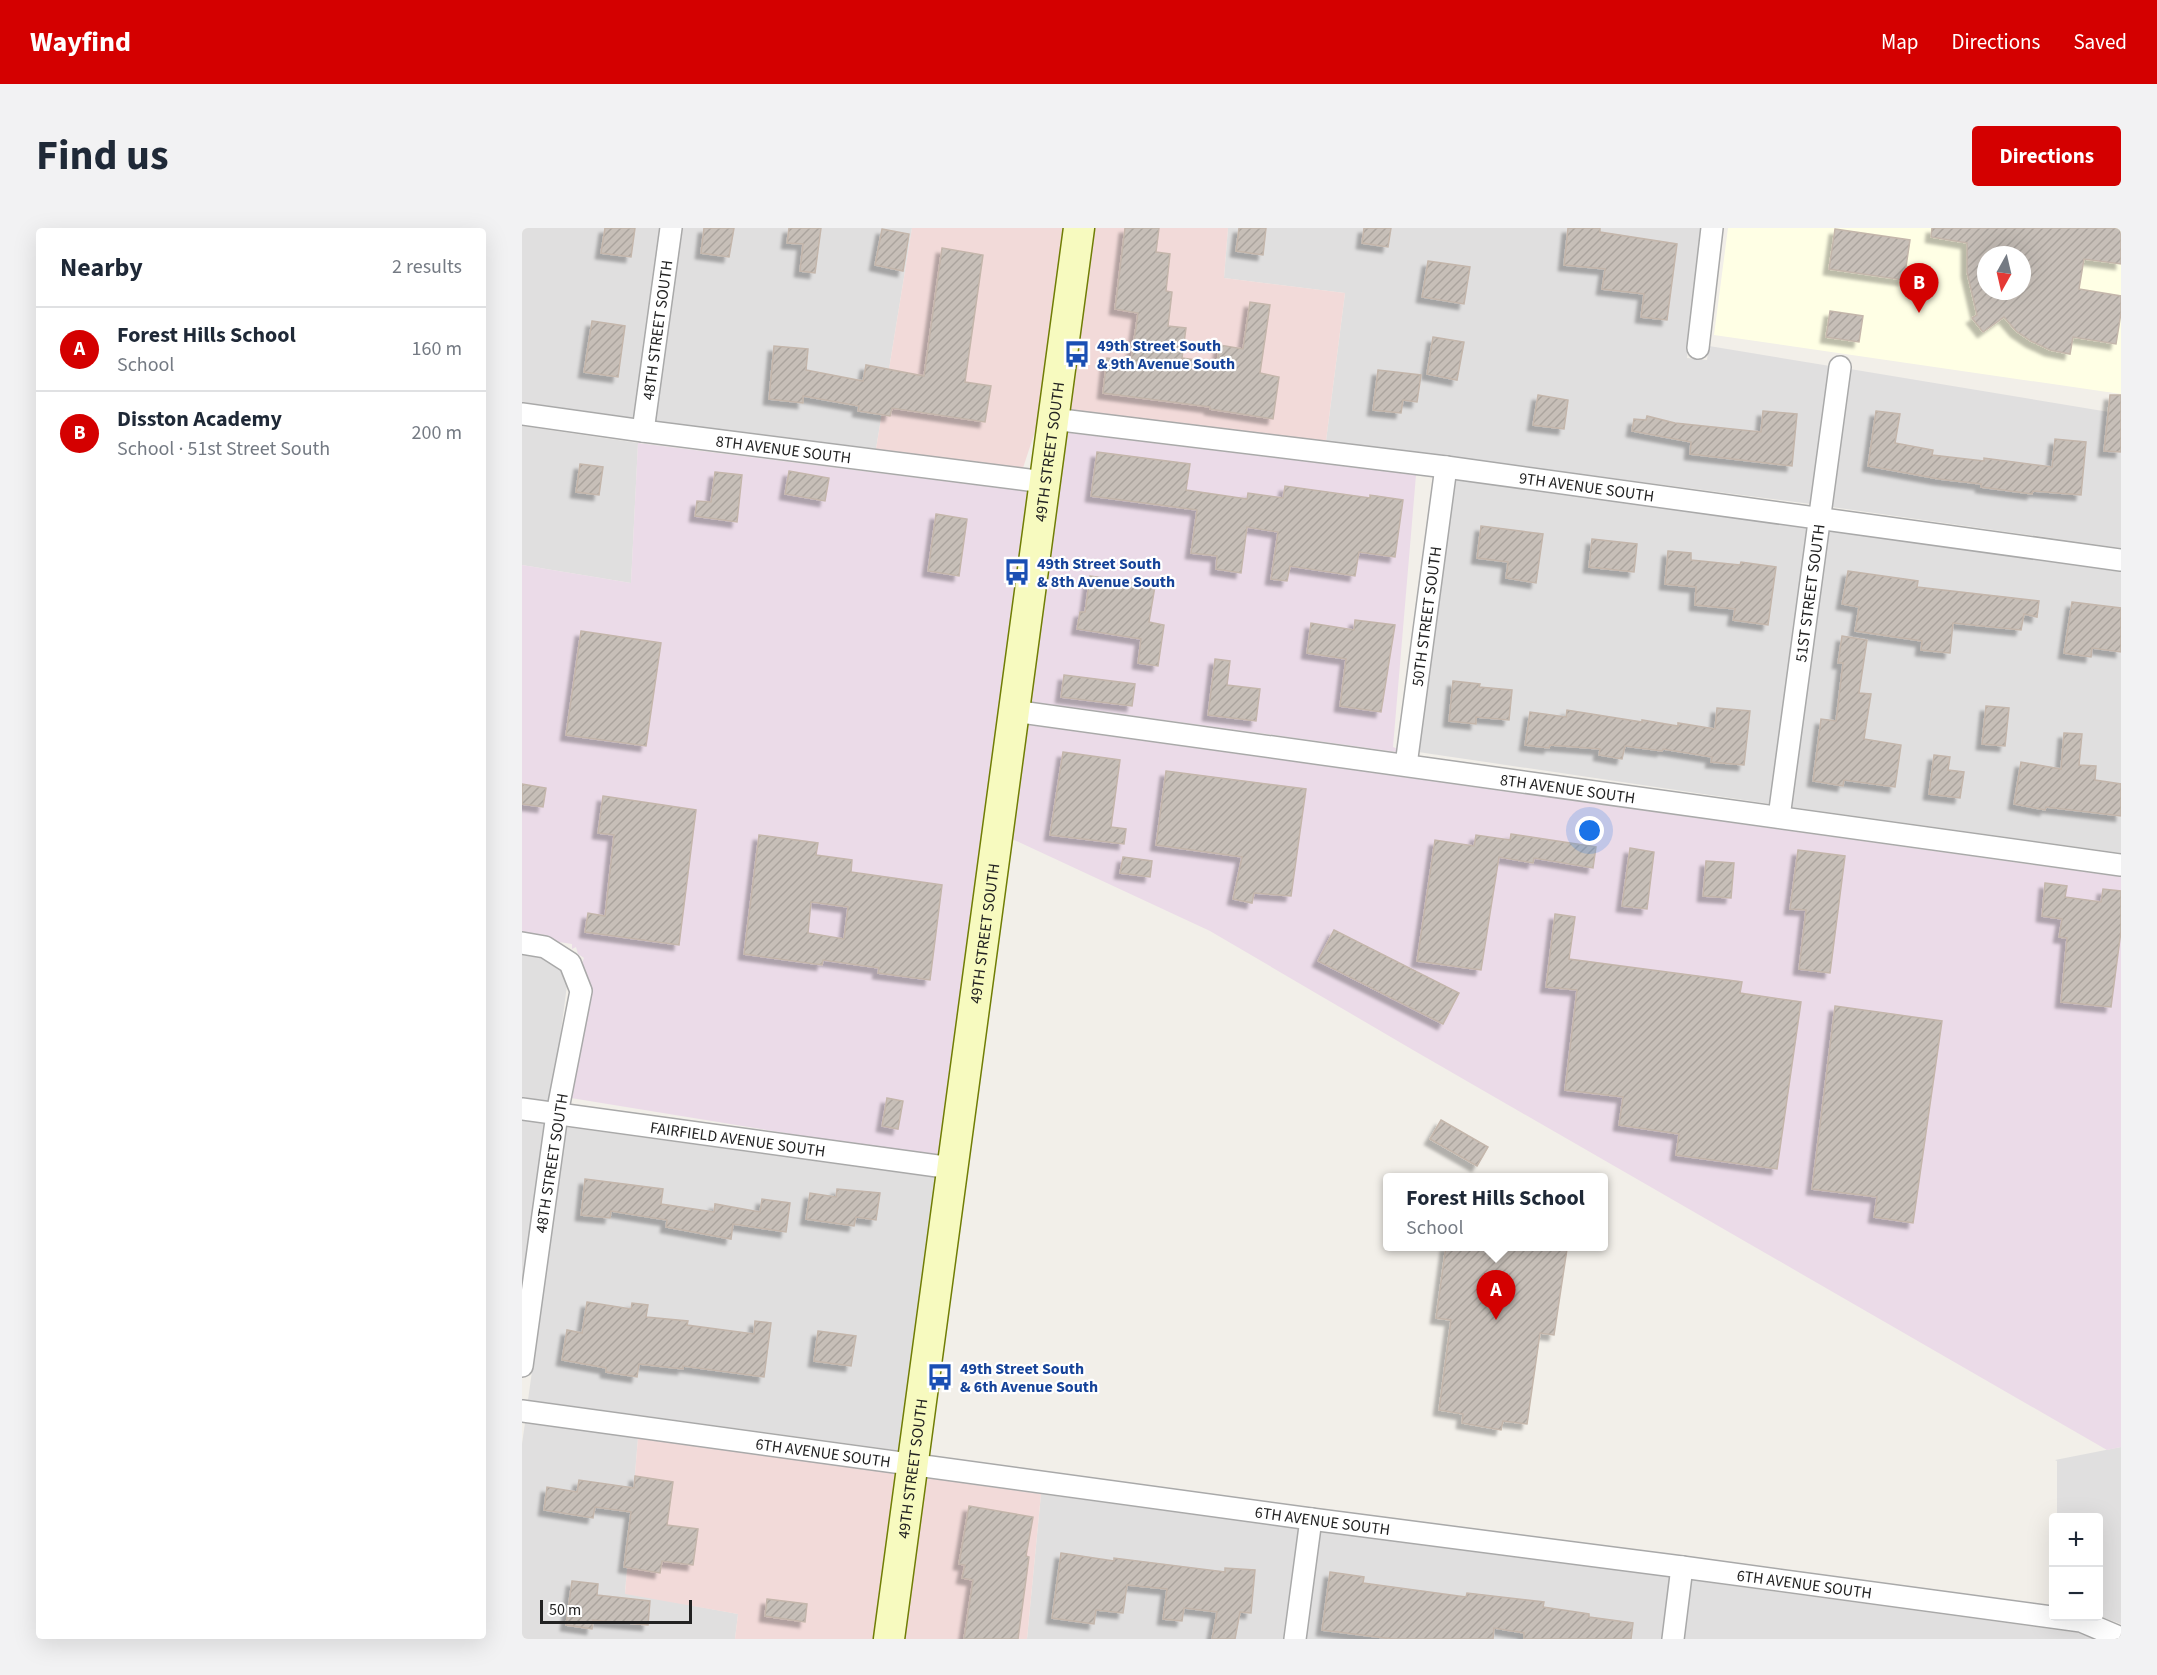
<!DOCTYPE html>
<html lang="en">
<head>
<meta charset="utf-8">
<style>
  :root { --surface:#fff; --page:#f2f2f3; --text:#1f2937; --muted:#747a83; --line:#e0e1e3; --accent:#d40000 }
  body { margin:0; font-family:"Source Sans 3",sans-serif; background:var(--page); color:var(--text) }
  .controls { position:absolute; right:18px; bottom:18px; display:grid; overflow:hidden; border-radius:6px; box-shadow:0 6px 24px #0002 }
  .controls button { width:54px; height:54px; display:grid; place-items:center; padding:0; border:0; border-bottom:2px solid var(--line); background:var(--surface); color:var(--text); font:30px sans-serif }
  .compass { position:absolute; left:1455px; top:18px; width:54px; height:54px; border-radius:50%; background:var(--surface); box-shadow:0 6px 24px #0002; rotate:188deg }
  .scale { position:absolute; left:18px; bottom:15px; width:152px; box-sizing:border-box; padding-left:6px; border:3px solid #222; border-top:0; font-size:16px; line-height:21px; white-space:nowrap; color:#222; -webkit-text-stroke:4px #fff; paint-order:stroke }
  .you { position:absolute; left:1068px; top:603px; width:21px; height:21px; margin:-15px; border:4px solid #fff; border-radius:50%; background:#1a73e8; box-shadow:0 0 0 9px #1a73e833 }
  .badge { display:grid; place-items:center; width:39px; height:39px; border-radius:50%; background:var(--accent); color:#fff; font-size:20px; font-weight:700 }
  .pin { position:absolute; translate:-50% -50px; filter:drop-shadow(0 2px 3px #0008) }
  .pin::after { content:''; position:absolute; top:32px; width:21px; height:18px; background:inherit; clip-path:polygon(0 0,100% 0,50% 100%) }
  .popup { position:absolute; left:861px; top:945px; width:225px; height:78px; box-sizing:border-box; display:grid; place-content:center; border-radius:6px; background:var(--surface); filter:drop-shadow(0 2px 4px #0005); font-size:20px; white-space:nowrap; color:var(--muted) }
  .popup b { font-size:22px; color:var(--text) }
  .popup::after { content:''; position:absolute; left:50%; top:100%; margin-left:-12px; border:12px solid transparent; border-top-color:var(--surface) }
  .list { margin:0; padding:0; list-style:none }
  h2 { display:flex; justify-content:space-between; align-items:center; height:78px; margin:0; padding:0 24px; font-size:26px }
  h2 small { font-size:20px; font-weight:400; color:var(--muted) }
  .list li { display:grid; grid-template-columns:39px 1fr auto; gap:18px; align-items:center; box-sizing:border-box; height:84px; padding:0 24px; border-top:2px solid var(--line) }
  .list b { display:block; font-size:22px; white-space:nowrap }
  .list p { margin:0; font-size:20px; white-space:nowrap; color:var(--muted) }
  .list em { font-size:20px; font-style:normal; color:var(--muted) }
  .map { position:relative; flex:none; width:1599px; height:1411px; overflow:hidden; border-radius:6px }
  header { display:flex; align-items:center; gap:36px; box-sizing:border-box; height:84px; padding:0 30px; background:var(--accent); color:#fff }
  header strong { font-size:28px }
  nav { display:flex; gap:33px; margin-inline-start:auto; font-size:21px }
  .intro { display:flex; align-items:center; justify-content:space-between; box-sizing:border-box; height:144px; padding:0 36px }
  h1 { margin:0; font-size:42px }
  .button { padding:15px 27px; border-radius:6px; background:var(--accent); color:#fff; font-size:21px; font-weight:700 }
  main { display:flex; gap:36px; padding:0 36px }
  aside { flex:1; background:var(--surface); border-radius:6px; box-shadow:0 6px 24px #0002 }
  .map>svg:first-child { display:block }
  .residential { fill:#e0dfdf }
  .commercial { fill:#f2dad9 }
  .industrial { fill:#ebdbe8 }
  .education { fill:#ffffe5; fill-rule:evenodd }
  .building { fill:url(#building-hatch); stroke:#c4b6ab; stroke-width:1.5; fill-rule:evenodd; filter:url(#shadow) }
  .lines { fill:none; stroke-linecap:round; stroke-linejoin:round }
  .street-casing { stroke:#a9a9a9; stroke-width:24 }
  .secondary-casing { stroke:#707d05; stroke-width:33 }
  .street { stroke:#fff; stroke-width:21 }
  .secondary { stroke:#f7fabf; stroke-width:30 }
  .labels { text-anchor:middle; stroke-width:4.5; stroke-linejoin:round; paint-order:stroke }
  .street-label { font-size:16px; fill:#222; stroke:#fff }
  .transit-label { font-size:16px; font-weight:bold; fill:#164399; stroke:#fff; text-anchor:start }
</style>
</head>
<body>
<header>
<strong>Wayfind</strong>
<nav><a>Map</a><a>Directions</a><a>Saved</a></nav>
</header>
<div class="intro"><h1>Find us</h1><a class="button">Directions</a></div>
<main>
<aside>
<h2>Nearby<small>2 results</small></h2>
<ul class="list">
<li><span class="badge">A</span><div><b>Forest Hills School</b><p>School</p></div><em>160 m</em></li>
<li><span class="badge">B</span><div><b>Disston Academy</b><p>School · 51st Street South</p></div><em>200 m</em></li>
</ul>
</aside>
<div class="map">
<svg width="1599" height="1411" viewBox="0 0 1599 1411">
  <defs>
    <pattern id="building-hatch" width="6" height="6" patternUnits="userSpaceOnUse" patternTransform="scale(1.5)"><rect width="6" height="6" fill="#c7bfb8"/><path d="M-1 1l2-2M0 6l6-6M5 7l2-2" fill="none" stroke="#aba49e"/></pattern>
    <filter id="shadow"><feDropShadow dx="-5.5" dy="5.5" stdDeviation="1.5" flood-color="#0004"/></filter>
  </defs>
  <rect width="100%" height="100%" fill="#f2efe9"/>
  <g class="residential">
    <polygon points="0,0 139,0 112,190 0,174"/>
    <polygon points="160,0 390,0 354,221 133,193"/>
    <polygon points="706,0 1179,0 1165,130 1185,132 1187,118 1308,138 1289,276 804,213 823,65 702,50"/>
    <polygon points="1328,141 1599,186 1599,320 1310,279"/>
    <polygon points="0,198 116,215 109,355 0,337"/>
    <polygon points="933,252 1286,299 1249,576 896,524"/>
    <polygon points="1306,302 1599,344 1599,625 1269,579"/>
    <polygon points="0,727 19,730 40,743 45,757 36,826 27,873 0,869"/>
    <polygon points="0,892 24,896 0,1063"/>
    <polygon points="44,899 418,950 381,1223 6,1172"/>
    <polygon points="3,1195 116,1210 103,1365 216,1386 213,1411 0,1411 0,1216"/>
    <polygon points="1599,1219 1599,1396 1577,1388 1576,1290 1535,1289 1535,1233 1533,1232"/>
    <polygon points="519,1266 777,1301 762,1411 505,1411"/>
    <polygon points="798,1304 1149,1349 1140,1411 783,1411"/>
    <polygon points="1169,1352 1557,1405 1572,1411 1161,1411"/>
  </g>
  <g class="commercial">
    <polygon points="390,0 546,0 521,179 501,240 354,221"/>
    <polygon points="567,0 706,0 702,50 823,65 804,213 543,181"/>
    <polygon points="116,1210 378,1246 356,1411 213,1411 216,1386 103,1366"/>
    <polygon points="398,1249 519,1266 505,1411 377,1411"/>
  </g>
  <g class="industrial">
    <polygon points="540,204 894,247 871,519 876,521 875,524 503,473"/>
    <polygon points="116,215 510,264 421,927 281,908 49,870 69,765 69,758 60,735 62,730 56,726 54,719 50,721 50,716 37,714 24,707 0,704 0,337 109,355"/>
    <polygon points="500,496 1599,649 1599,1219 1585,1222 891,822 688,703 488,610"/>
  </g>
  <path class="education" d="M 1206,0 L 1599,0 L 1599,166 L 1192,107 ZM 1464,27 L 1500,27 L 1500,63 L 1464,63 Z"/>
  <g class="building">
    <polygon points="83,0 113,0 109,29 79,25"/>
    <polygon points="182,0 212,0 207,29 179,25"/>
    <polygon points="267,0 299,0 293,45 278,43 281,16 265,15"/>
    <polygon points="603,0 637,0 634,24 648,26 644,63 650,64 646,98 664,100 660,130 695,135 698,117 721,121 728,74 748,77 738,145 757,149 751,191 688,181 688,179 581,165 585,130 609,133 616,85 593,81"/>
    <polygon points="717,0 744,0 741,27 714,23"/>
    <polygon points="842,0 869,0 866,19 840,15"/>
    <polygon points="1046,0 1078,0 1078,4 1155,16 1145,92 1119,89 1122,66 1080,61 1083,41 1042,37"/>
    <path d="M 1410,0 L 1599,0 L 1599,36 L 1562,31 L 1557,61 L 1599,68 L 1599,85 L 1594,116 L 1551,109 L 1548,126 L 1528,122 L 1509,113 L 1494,103 L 1482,89 L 1461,104 L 1450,90 L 1455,87 L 1445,44 L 1445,15 L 1409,9 ZM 1464,27 L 1500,27 L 1500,63 L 1464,63 Z"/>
    <polygon points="360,1 387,6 381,43 353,37"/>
    <polygon points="1313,1 1388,12 1382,52 1307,41"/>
    <polygon points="420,20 461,27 443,154 469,158 463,194 370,180 368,188 336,183 337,178 281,168 281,175 247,171 252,118 286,121 284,142 341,153 344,137 402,148"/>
    <polygon points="906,33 948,39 942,76 900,69"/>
    <polygon points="1308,83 1341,88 1337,114 1304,109"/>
    <polygon points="70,93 103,98 96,149 62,144"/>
    <polygon points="911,109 942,114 935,152 905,146"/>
    <polygon points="856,142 899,147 895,174 881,172 879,185 851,182"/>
    <polygon points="1016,167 1046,172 1042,201 1011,197"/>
    <polygon points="1588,167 1599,167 1599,224 1582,223"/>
    <polygon points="1241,183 1275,186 1270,238 1168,226 1169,214 1110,203 1112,191 1124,192 1125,188 1153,195 1239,204"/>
    <polygon points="1354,183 1378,186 1373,215 1411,222 1410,227 1462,233 1462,230 1530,239 1533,211 1564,214 1559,267 1511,263 1510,266 1459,259 1459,256 1417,251 1346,238"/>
    <polygon points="575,224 668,236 664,262 725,271 726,265 761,270 763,258 848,270 848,267 881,272 873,329 837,324 833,348 768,338 765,353 749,351 756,304 725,299 719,345 694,341 695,328 669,325 675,282 569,268"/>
    <polygon points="58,236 81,239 77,267 54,264"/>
    <polygon points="267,243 307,250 303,273 263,266"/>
    <polygon points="193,244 220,247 215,294 173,288 175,273 189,274"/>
    <polygon points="414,286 445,291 437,348 406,343"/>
    <polygon points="959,298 1021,306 1014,355 984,350 986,334 955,330"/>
    <polygon points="1070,311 1115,316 1112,344 1067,339"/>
    <polygon points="1146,323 1169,325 1169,332 1218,337 1219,334 1254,339 1246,397 1211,392 1213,381 1173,377 1174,359 1143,356"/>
    <polygon points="1326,343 1396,353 1395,359 1517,373 1515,389 1502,386 1499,402 1431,395 1428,425 1399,422 1400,413 1333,403 1337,379 1320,376"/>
    <polygon points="568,348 633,358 627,394 642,397 636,438 616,435 619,411 555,401 558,384 563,384"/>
    <polygon points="1550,374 1599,380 1599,424 1570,420 1569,429 1542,425"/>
    <polygon points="833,392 873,397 859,484 818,478 824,431 785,425 789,395 832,402"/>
    <polygon points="59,403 139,415 124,518 44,507"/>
    <polygon points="1320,408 1345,412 1337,465 1349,466 1342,511 1379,517 1373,559 1322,552 1321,558 1291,553 1299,491 1314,493 1321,435 1316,435"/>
    <polygon points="693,431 708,433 705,457 738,461 734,493 686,487"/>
    <polygon points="542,447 613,456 610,478 539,469"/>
    <polygon points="931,453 958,456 957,459 990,462 987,492 954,489 954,496 927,493"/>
    <polygon points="1464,478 1487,480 1483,518 1460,516"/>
    <polygon points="1195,480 1228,483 1222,537 1189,534 1190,529 1141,521 1140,523 1103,518 1100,531 1077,527 1078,521 1028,517 1027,520 1003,517 1008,484 1044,489 1045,482 1120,494 1120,492 1156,498 1156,495 1193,501"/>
    <polygon points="1542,505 1560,506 1557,537 1574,538 1573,552 1599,556 1599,588 1524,579 1523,582 1492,576 1499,534 1539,541"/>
    <polygon points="541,524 598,532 589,599 604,601 602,616 528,607"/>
    <polygon points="1412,527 1428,529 1426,542 1442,544 1438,570 1407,566"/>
    <polygon points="644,543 784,561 769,668 732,665 730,675 711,671 720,629 634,617"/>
    <polygon points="0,556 24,560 21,579 0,576"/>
    <polygon points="81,568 174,582 157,717 63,704 66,685 83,688 92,607 76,605"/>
    <polygon points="989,606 1074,619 1071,640 1012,630 1011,635 977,629 959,742 895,733 913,612 952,618 954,607 988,612"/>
    <path d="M 237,607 L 296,615 L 294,627 L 330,632 L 329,644 L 420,657 L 408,752 L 356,745 L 357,740 L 301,732 L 300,737 L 222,726 ZM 289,674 L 326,679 L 322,711 L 286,705 Z"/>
    <polygon points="1108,620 1132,624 1125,681 1100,678"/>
    <polygon points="1276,622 1323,628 1308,745 1277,741 1284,682 1268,681"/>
    <polygon points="601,629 630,633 628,649 598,645"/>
    <polygon points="1184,633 1212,635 1209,670 1181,668"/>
    <polygon points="1523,655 1545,658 1543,669 1579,674 1581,661 1599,663 1599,703 1589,779 1539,774 1545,710 1537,709 1540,691 1520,688"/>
    <polygon points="1033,686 1053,689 1047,731 1220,754 1218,765 1279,774 1255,941 1154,927 1157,906 1097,897 1101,869 1043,862 1055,762 1024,759"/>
    <polygon points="812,702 937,765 921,796 796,733"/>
    <polygon points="1313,778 1420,793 1391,995 1352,989 1355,969 1290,961"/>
    <polygon points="365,870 381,873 376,901 360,898"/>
    <polygon points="919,892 966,919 955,938 908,911"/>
    <polygon points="63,951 141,961 139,976 192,984 193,976 238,984 240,971 268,975 264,1004 211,996 209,1011 144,999 145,992 89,983 88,990 59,987"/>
    <polygon points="315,961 358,965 354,992 334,989 332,998 284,991 288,965 314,969"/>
    <polygon points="924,1018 1037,1018 1045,1021 1032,1107 1018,1105 1005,1196 981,1193 979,1202 940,1195 941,1186 917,1182 929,1092 914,1090"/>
    <polygon points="65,1074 109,1081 110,1075 126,1077 124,1089 166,1093 165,1097 232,1106 233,1093 249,1095 242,1149 161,1138 161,1141 117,1136 115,1149 84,1144 84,1140 40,1132 45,1102 60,1105"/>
    <polygon points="296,1103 334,1108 329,1138 292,1133"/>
    <polygon points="113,1248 151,1254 145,1297 176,1301 171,1337 140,1333 138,1345 102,1339 109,1284 73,1279 71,1290 22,1282 25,1259 55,1264 57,1252 112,1260"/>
    <polygon points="447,1278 511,1289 504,1328 507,1329 496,1411 442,1411 451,1352 440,1350 443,1337 437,1336"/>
    <polygon points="539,1325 592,1333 592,1330 703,1344 703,1340 733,1342 729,1385 718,1384 713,1411 690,1411 695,1384 662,1380 660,1393 641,1391 645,1361 605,1357 601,1385 574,1382 572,1396 530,1390"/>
    <polygon points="808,1344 842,1349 841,1355 944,1369 945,1365 1022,1374 1021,1379 1067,1386 1067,1389 1111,1395 1109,1411 1002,1411 1002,1405 972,1400 971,1411 871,1411 800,1402"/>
    <polygon points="50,1353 76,1356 75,1367 128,1373 126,1397 71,1392 70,1401 44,1397"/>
    <polygon points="245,1371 285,1376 283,1394 243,1388"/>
  </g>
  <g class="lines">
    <defs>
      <g id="street">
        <polyline points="1176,120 1190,0"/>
        <path id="s1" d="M 0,186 L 121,203 L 522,254"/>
        <path id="s2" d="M 531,191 L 924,239 L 1599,332"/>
        <path id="s3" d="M 121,203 L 149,0"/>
        <path id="s4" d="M 491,483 L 1599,637"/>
        <path id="s5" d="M 884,537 L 924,239"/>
        <path id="s6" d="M 1257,589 L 1318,139"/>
        <polyline points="0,715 23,719 48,735 59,763 35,886 0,1138"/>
        <path id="s7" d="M 0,881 L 430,940"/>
        <path id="s8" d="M 0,1183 L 789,1291 L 1160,1339 L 1559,1393 L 1599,1410"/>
        <polyline points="773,1411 789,1291"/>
        <polyline points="1151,1411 1160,1339"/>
      </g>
      <g id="secondary">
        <path id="s9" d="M 367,1411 L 557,0"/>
      </g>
    </defs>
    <use href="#street" class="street-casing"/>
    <use href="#secondary" class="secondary-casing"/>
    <use href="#street" class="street"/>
    <use href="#secondary" class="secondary"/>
  </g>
  <defs>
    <symbol id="bus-bare" viewBox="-9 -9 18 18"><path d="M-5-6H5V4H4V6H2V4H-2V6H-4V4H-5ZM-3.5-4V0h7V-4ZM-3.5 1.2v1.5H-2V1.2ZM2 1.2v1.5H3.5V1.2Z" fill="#1a4fb4" stroke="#fff" stroke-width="2.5" paint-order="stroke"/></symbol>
  </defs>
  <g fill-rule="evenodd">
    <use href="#bus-bare" x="536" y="107" width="38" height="38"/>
    <use href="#bus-bare" x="476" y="325" width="38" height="38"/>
    <use href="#bus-bare" x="399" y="1130" width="38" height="38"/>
  </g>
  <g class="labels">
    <g class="street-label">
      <text dy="6" stroke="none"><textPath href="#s3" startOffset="102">48TH STREET SOUTH</textPath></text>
      <text dy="6" stroke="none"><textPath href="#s1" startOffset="264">8TH AVENUE SOUTH</textPath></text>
      <text dy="6" stroke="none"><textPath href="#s9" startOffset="1198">49TH STREET SOUTH</textPath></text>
      <text dy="6" stroke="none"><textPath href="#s2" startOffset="538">9TH AVENUE SOUTH</textPath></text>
      <text dy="6" stroke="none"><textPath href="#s6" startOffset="226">51ST STREET SOUTH</textPath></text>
      <text dy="6" stroke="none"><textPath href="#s5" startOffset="150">50TH STREET SOUTH</textPath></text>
      <text dy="6" stroke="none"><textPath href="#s4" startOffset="560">8TH AVENUE SOUTH</textPath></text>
      <text dy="6" stroke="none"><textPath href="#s9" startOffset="712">49TH STREET SOUTH</textPath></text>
      <text dy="6" stroke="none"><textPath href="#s7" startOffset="218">FAIRFIELD AVENUE SOUTH</textPath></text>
      <text transform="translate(29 935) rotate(-81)" y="6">48TH STREET SOUTH</text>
      <text dy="6" stroke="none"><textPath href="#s8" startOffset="304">6TH AVENUE SOUTH</textPath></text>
      <text dy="6" stroke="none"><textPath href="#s9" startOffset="172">49TH STREET SOUTH</textPath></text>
      <text dy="6" stroke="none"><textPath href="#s8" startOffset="808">6TH AVENUE SOUTH</textPath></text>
      <text dy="6" stroke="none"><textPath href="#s8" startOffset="1294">6TH AVENUE SOUTH</textPath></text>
    </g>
    <g class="transit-label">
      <text x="575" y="123">49th Street South<tspan x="575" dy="18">&amp; 9th Avenue South</tspan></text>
      <text x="515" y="341">49th Street South<tspan x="515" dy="18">&amp; 8th Avenue South</tspan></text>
      <text x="438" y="1146">49th Street South<tspan x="438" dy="18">&amp; 6th Avenue South</tspan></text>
    </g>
  </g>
</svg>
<div class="controls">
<button>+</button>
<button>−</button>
</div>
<svg class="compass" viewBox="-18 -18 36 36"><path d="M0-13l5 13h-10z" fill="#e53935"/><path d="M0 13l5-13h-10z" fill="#747a83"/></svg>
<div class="scale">50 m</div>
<div class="you"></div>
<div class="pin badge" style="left:974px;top:1092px">A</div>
<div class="popup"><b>Forest Hills School</b>School</div>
<div class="pin badge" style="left:1397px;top:85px">B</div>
</div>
</main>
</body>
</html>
